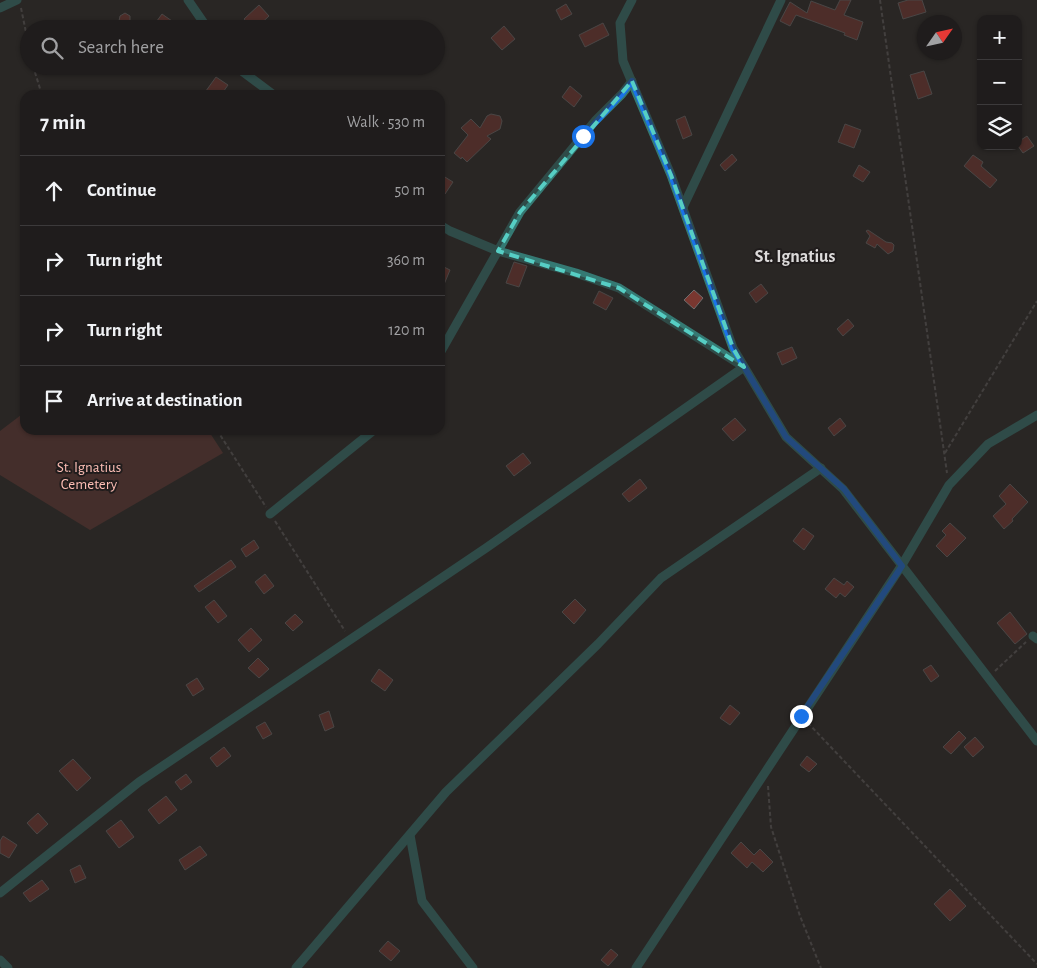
<!DOCTYPE html>
<html lang="en">
<head>
<meta charset="utf-8">
<style>
  :root { --surface:#1f1c1c; --page:#2c2929; --text:#f1f3f6; --muted:#a1a1a3; --line:#3c3a3b }
  body { margin:0; font-family:"Alegreya Sans",sans-serif; background:var(--page); color:var(--text) }
  .controls { position:absolute; right:15px; top:15px; display:grid; overflow:hidden; border-radius:10px; box-shadow:0 1px 4px #0004 }
  .controls button { width:45px; height:45px; display:grid; place-items:center; padding:0; border:0; border-bottom:1px solid var(--line); background:var(--surface); color:var(--text); font:25px sans-serif }
  .compass { position:absolute; left:917px; top:15px; width:45px; height:45px; border-radius:50%; background:var(--surface); box-shadow:0 1px 4px #0004; rotate:56deg }
  .stop { position:absolute; width:15px; height:15px; margin:-11px; border:4px solid #1a73e8; border-radius:50%; background:#fff }
  .stop.end { background:#1a73e8; border-color:#fff; box-shadow:0 1px 5px #0008 }
  .list { margin:0; padding:0; list-style:none }
  h2 { display:flex; justify-content:space-between; align-items:center; height:65px; margin:0; padding:0 20px; font-size:21px }
  h2 small { font-size:16px; font-weight:400; color:var(--muted) }
  .list li { display:grid; grid-template-columns:32px 1fr auto; gap:15px; align-items:center; box-sizing:border-box; height:70px; padding:0 20px; border-top:1px solid var(--line) }
  .list b { display:block; font-size:19px; white-space:nowrap }
  .list em { font-size:16px; font-style:normal; color:var(--muted) }
  .icon { flex:none; width:28px; height:28px; fill:none; stroke:currentColor; stroke-width:2; stroke-linecap:round; stroke-linejoin:round }
  .map { position:relative; flex:none; width:1037px; height:968px; overflow:hidden }
  .search { position:absolute; background:var(--surface); box-shadow:0 1px 4px #0004; left:20px; top:20px; width:425px; height:55px; display:flex; align-items:center; gap:12px; box-sizing:border-box; padding:0 18px; border-radius:28px; color:var(--muted); font-size:19px }
  .panel { position:absolute; background:var(--surface); box-shadow:0 1px 4px #0004; left:20px; top:90px; width:425px; height:345px; border-radius:15px }
  .map>svg:first-child { display:block }
  .green { fill:#643933 }
  .building { fill:#793730; stroke:#706c6c }
  .lines { fill:none; stroke-linecap:round; stroke-linejoin:round }
  .path { stroke:#605e5d; stroke-width:2; stroke-dasharray:4 2.5; stroke-linecap:butt }
  .street { stroke:#357973; stroke-width:9 }
  .route { stroke:#1a73e8; stroke-width:6 }
  .marked { fill:none; stroke:#56cec4; stroke-width:4; stroke-dasharray:10 6; stroke-linejoin:round }
  .labels { text-anchor:middle; stroke-width:4; stroke-linejoin:round; paint-order:stroke }
  .park-label { font-size:15px; fill:#fcbdb4; stroke:#201c1c }
  .quarter-label { font-size:18px; font-weight:bold; fill:#dcdada; stroke:#201c1c }
</style>
</head>
<body>
<div class="map">
<svg width="1037" height="968" viewBox="0 0 1037 968">
  <rect width="100%" height="100%" fill="#292625"/>
  <polygon class="green" points="25,412 25,430 208,430 223,453 90,530 0,475 0,431"/>
  <g class="building">
    <polygon points="840,0 851,0 844,15 863,22 857,40 844,35 845,33 796,15 790,26 780,21 790,2 807,13 811,1 835,10"/>
    <polygon points="908,0 922,0 926,12 903,19 898,3"/>
    <polygon points="566,4 572,14 561,20 556,10"/>
    <polygon points="259,5 269,16 255,29 253,29 244,19"/>
    <polygon points="125,13 130,16 130,23 123,29 115,29 119,21 120,16"/>
    <polygon points="162,14 172,21 167,29 151,29"/>
    <polygon points="603,23 609,35 585,47 579,35"/>
    <polygon points="504,26 515,39 502,50 491,38"/>
    <polygon points="924,71 932,94 918,99 910,75"/>
    <polygon points="216,77 228,85 221,95 203,95"/>
    <polygon points="570,86 582,96 574,107 562,97"/>
    <polygon points="491,114 500,116 502,121 500,129 487,136 491,139 467,162 462,157 461,159 454,153 468,135 461,128 471,119 480,128 487,116"/>
    <polygon points="685,116 692,135 683,139 676,120"/>
    <polygon points="845,124 861,130 854,148 838,142"/>
    <polygon points="1027,136 1034,146 1023,153 1018,146 1018,142"/>
    <polygon points="732,154 737,160 725,171 720,165"/>
    <polygon points="973,155 983,162 981,166 997,180 990,188 964,166"/>
    <polygon points="859,165 870,172 863,182 853,176"/>
    <polygon points="440,174 453,182 445,194 440,190"/>
    <polygon points="868,230 886,242 892,243 894,245 893,251 888,254 877,244 875,248 866,243 870,236 866,231"/>
    <polygon points="514,262 527,266 519,287 506,283"/>
    <polygon points="440,265 450,270 440,294"/>
    <polygon points="761,284 768,293 756,303 749,293"/>
    <polygon points="694,290 703,298 694,309 684,300"/>
    <polygon points="599,291 613,298 606,310 593,303"/>
    <polygon points="848,319 854,326 843,336 837,329"/>
    <polygon points="792,347 797,358 782,365 777,353"/>
    <polygon points="735,418 746,430 733,441 722,429"/>
    <polygon points="840,418 846,426 834,436 828,428"/>
    <polygon points="523,453 531,463 514,476 506,466"/>
    <polygon points="640,479 647,488 629,502 622,494"/>
    <polygon points="1010,484 1028,502 1012,519 1013,521 1004,529 993,516 1006,504 999,496"/>
    <polygon points="950,523 966,538 947,557 936,546 946,535 942,531"/>
    <polygon points="803,528 814,536 804,550 793,541"/>
    <polygon points="254,540 259,548 246,557 241,549"/>
    <polygon points="231,560 236,567 199,592 194,586"/>
    <polygon points="265,574 274,586 264,594 255,582"/>
    <polygon points="834,578 844,585 847,581 854,587 845,597 840,593 836,598 825,589"/>
    <polygon points="575,599 586,610 574,624 562,612"/>
    <polygon points="214,600 227,616 218,623 205,607"/>
    <polygon points="1010,612 1027,634 1015,644 997,623"/>
    <polygon points="295,614 303,622 293,631 285,623"/>
    <polygon points="251,628 262,640 249,652 238,640"/>
    <polygon points="258,658 269,669 259,678 248,668"/>
    <polygon points="931,665 939,676 931,682 923,670"/>
    <polygon points="379,669 393,680 385,691 371,681"/>
    <polygon points="197,678 204,689 193,696 186,685"/>
    <polygon points="730,705 740,713 730,725 720,718"/>
    <polygon points="329,711 334,727 325,731 319,715"/>
    <polygon points="265,722 272,734 263,739 256,727"/>
    <polygon points="959,731 966,738 951,754 943,747"/>
    <polygon points="975,737 984,747 973,757 964,747"/>
    <polygon points="224,747 231,756 217,767 210,758"/>
    <polygon points="807,756 817,764 809,772 800,765"/>
    <polygon points="73,759 91,778 77,791 59,771"/>
    <polygon points="186,774 192,782 181,790 175,782"/>
    <polygon points="166,796 177,810 159,824 148,810"/>
    <polygon points="38,813 48,824 37,834 27,823"/>
    <polygon points="121,820 134,837 119,848 106,831"/>
    <polygon points="3,836 17,845 9,858 0,853 0,841"/>
    <polygon points="741,842 754,855 760,849 773,862 763,872 752,862 747,868 731,853"/>
    <polygon points="200,846 207,855 185,870 179,860"/>
    <polygon points="80,865 86,878 75,883 70,870"/>
    <polygon points="42,880 49,889 30,902 23,893"/>
    <polygon points="950,889 966,906 950,921 934,904"/>
    <polygon points="388,941 400,951 391,961 379,951"/>
    <polygon points="611,949 618,955 608,966 601,960"/>
  </g>
  <g class="lines">
    <g class="path">
      <polyline points="880,0 947,473"/>
      <polyline points="21,8 29,47"/>
      <polyline points="33,66 42,95"/>
      <polyline points="217,430 266,507"/>
      <polyline points="945,453 1037,301"/>
      <polyline points="275,521 345,631"/>
      <polyline points="995,671 1026,642"/>
      <polyline points="808,723 1037,964"/>
      <polyline points="768,786 771,827 800,916 821,968"/>
    </g>
    <g class="street">
      <polyline points="188,0 208,29"/>
      <polyline points="632,0 620,23 623,61 671,175 733,348 786,437 843,489 1037,741"/>
      <polyline points="0,8 17,0"/>
      <polyline points="235,66 274,95"/>
      <polyline points="683,207 781,0"/>
      <polyline points="440,353 520,212 595,121 622,94 632,81"/>
      <polyline points="270,514 374,430"/>
      <polyline points="1033,636 1037,639"/>
      <polyline points="410,835 422,901 473,968"/>
      <polyline points="0,893 139,782 486,548 744,367 619,288 576,273 498,251 450,231 440,225"/>
      <polyline points="0,960 8,968"/>
      <polyline points="296,968 446,792 598,644 661,578 821,468"/>
      <polyline points="636,968 902,565 949,485 988,444 1037,415"/>
    </g>
  </g>
  <g class="lines">
    <polyline class="route" points="583,136 622,94 632,81 671,175 733,348 786,437 844,489 902,566 801,716"/>
  </g>
  <path d="M0 0H1037V968H0ZM 632,81 L 671,175 L 733,348 L 744,367 L 619,288 L 498,251 L 520,212 Z" fill="#292625" fill-opacity=".55" fill-rule="evenodd"/>
  <path class="marked" d="M 632,81 L 671,175 L 733,348 L 744,367 L 619,288 L 498,251 L 520,212 Z"/>
  <g class="labels">
    <g class="park-label">
      <text x="89" y="472">St. Ignatius<tspan x="89" dy="17">Cemetery</tspan></text>
    </g>
    <g class="quarter-label">
      <text x="795" y="262">St. Ignatius</text>
    </g>
  </g>
</svg>
<div class="controls">
<button>+</button>
<button>−</button>
<button><svg class="icon" aria-label="layers" viewBox="0 0 24 24"><path d="M12 4l9 5-9 5-9-5zM3 14l9 5 9-5"/></svg></button>
</div>
<svg class="compass" viewBox="-18 -18 36 36"><path d="M0-13l5 13h-10z" fill="#e53935"/><path d="M0 13l5-13h-10z" fill="#a1a1a3"/></svg>
<div class="stop" style="left:583px;top:136px"></div>
<div class="stop end" style="left:801px;top:716px"></div>
<div class="search"><svg class="icon" aria-label="search" viewBox="0 0 24 24"><circle cx="10" cy="10" r="6"/><path d="M15 15l6 6"/></svg>Search here</div>
<section class="panel">
<h2>7 min<small>Walk · 530 m</small></h2>
<ul class="list">
<li><svg class="icon" aria-label="ahead" viewBox="0 0 24 24"><path d="M12 20V5M6 11l6-6 6 6"/></svg><div><b>Continue</b></div><em>50 m</em></li>
<li><svg class="icon" aria-label="right" viewBox="0 0 24 24"><path d="M7 20v-9h11M14 6l5 5-5 5"/></svg><div><b>Turn right</b></div><em>360 m</em></li>
<li><svg class="icon" aria-label="right" viewBox="0 0 24 24"><path d="M7 20v-9h11M14 6l5 5-5 5"/></svg><div><b>Turn right</b></div><em>120 m</em></li>
<li><svg class="icon" aria-label="arrive" viewBox="0 0 24 24"><path d="M6 21V4h12l-3 4 3 4H6"/></svg><div><b>Arrive at destination</b></div></li>
</ul>
</section>
</div>
</body>
</html>
